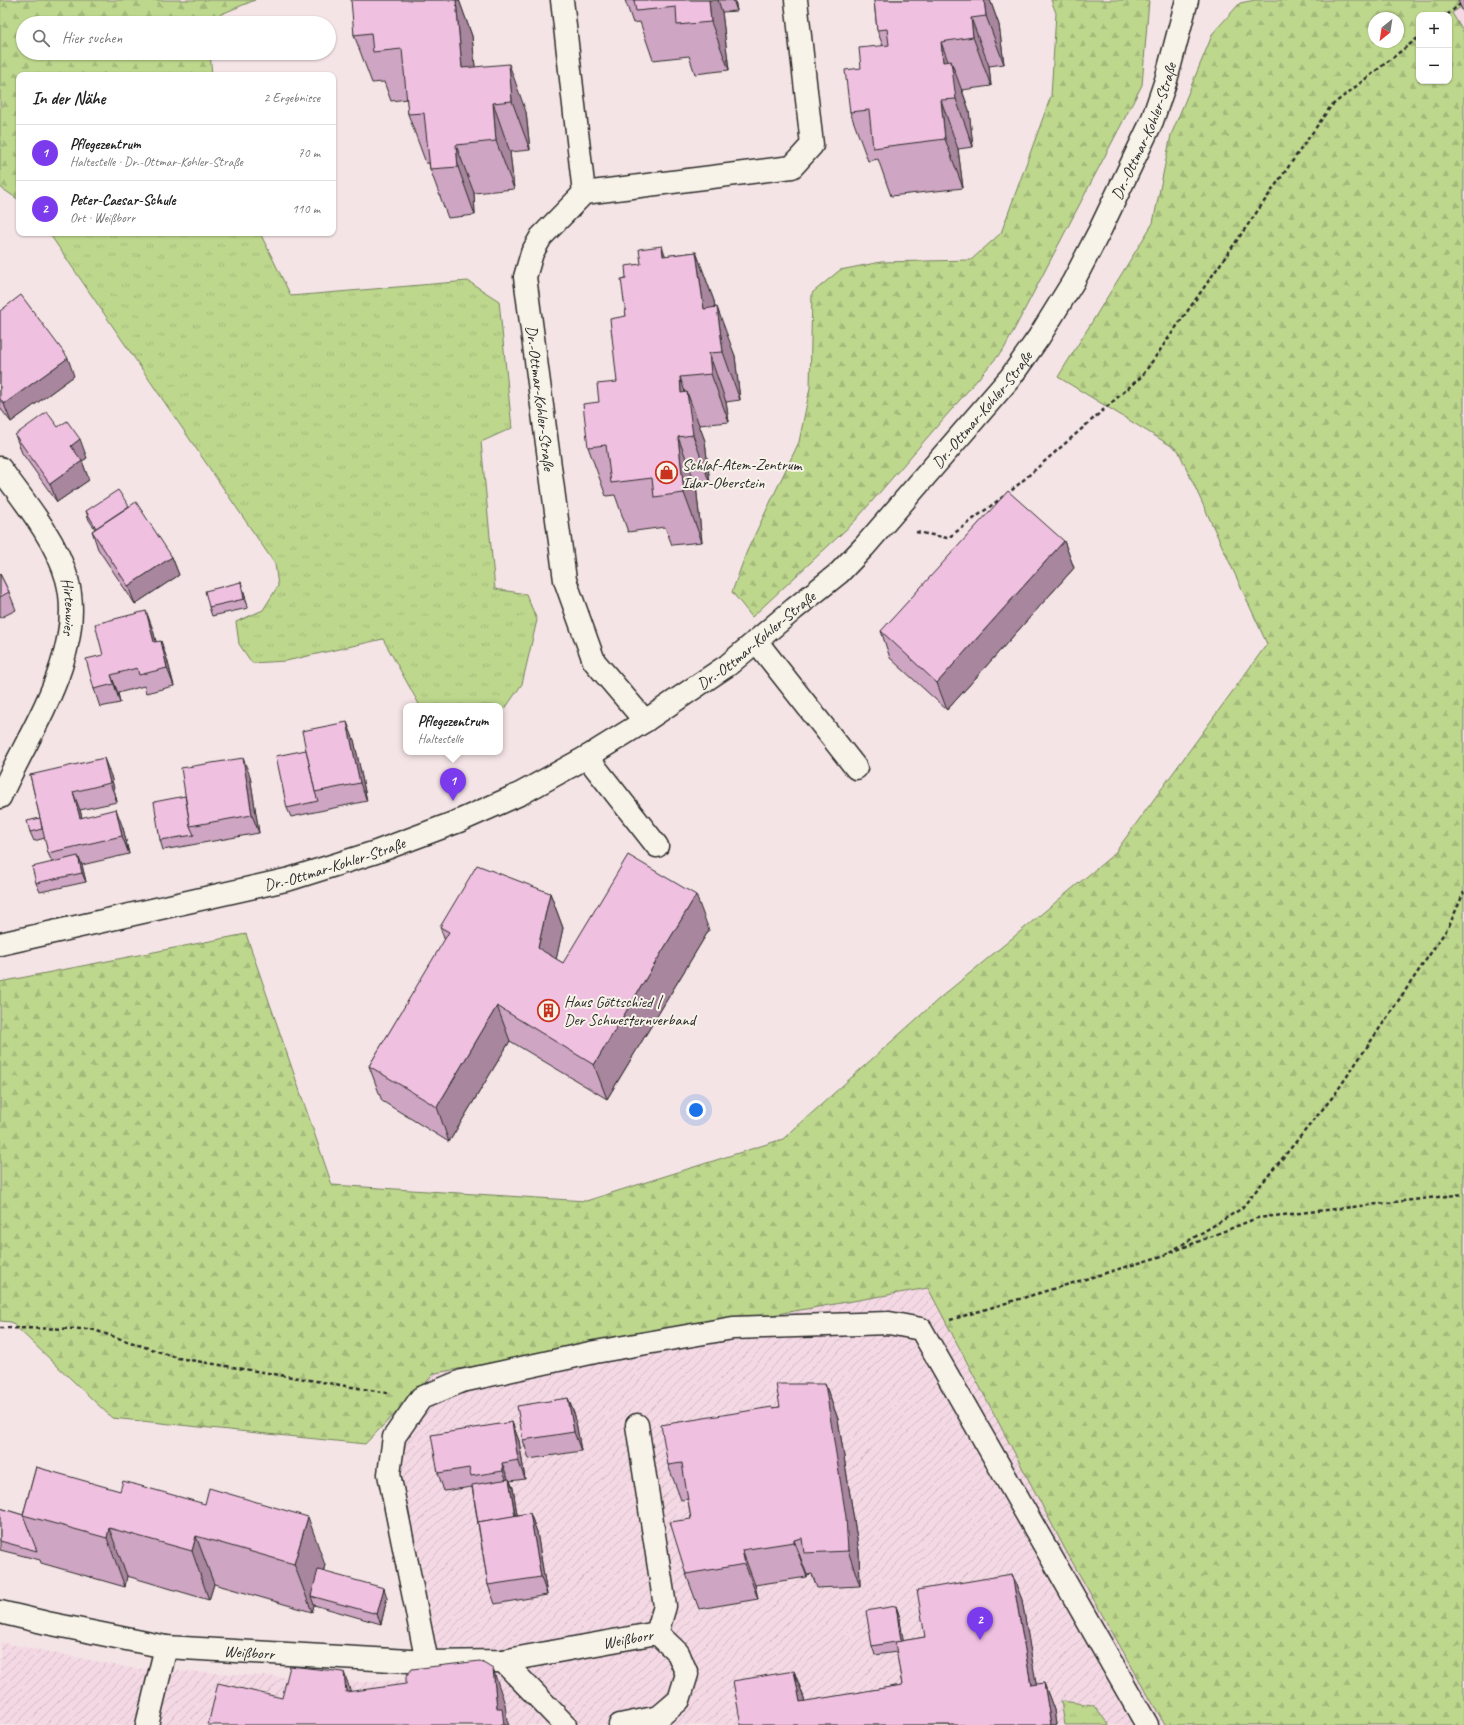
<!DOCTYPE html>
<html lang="de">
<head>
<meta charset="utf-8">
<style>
  :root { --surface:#fff; --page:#f6f6f6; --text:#222; --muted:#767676; --line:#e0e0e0; --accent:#7c3aed }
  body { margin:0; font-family:Caveat,sans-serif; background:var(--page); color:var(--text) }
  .controls { position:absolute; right:12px; top:12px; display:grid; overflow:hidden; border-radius:8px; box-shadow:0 1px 3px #0004 }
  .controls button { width:36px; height:36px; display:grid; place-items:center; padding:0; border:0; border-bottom:1px solid var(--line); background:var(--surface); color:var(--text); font:20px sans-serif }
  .compass { position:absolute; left:1368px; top:12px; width:36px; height:36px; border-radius:50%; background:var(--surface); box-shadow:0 1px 3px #0004; rotate:210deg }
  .you { position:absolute; left:696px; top:1110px; width:14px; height:14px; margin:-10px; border:3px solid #fff; border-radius:50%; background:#1a73e8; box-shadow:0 0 0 6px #1a73e833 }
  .badge { display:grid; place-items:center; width:26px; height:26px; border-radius:50%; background:var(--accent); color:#fff; font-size:13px; font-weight:700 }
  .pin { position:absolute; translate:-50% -33px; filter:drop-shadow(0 1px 2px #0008) }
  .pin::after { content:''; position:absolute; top:21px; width:14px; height:12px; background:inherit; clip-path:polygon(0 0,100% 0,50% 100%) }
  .popup { position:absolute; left:403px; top:703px; width:100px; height:52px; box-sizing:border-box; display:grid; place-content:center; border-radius:8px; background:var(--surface); filter:drop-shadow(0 1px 3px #0005); font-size:13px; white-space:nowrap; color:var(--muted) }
  .popup b { font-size:15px; color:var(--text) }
  .popup::after { content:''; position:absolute; left:50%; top:100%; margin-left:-8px; border:8px solid transparent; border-top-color:var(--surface) }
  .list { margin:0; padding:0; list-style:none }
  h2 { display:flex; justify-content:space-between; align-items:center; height:52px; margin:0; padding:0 16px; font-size:17px }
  h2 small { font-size:13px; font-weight:400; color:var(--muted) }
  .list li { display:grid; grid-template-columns:26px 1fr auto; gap:12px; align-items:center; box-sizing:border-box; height:56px; padding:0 16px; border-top:1px solid var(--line) }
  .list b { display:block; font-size:15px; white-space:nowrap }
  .list p { margin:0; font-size:13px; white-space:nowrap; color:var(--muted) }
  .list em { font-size:13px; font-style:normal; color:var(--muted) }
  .icon { flex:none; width:22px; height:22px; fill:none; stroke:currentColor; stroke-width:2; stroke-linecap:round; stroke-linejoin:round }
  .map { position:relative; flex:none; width:1464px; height:1725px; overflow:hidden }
  .search { position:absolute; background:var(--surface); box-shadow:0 1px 3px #0004; left:16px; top:16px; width:320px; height:44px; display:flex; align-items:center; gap:10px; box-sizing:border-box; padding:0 14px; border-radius:22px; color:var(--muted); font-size:15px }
  .panel { position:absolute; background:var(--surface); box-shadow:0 1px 3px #0004; left:16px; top:72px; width:320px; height:164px; border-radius:8px }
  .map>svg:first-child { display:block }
  .built { fill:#f4d9e4 }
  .industrial { fill:url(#industrial-furrows) }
  .grass { fill:url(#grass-tufts); stroke:#74815c }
  .forest { fill:url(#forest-firs); stroke:#74815c; fill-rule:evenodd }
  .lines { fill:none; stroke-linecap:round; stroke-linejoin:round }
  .minor-casing { stroke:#2b2b2b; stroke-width:25 }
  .path { stroke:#2b2b2b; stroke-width:2.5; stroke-dasharray:4 3; stroke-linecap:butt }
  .minor { stroke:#f7f3e8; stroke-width:22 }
  .wall { fill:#cea5c2; stroke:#2b2b2b }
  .shaded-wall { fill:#a8869e; stroke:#2b2b2b }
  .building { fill:#f0c0e1; stroke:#2b2b2b }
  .labels { text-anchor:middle; stroke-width:4; stroke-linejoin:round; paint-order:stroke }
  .street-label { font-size:16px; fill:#2b2b2b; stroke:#f7f3e8 }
  .poi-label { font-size:16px; fill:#2b2b2b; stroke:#f7f3e8; text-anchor:start }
</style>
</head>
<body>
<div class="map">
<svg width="1464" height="1725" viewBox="0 0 1464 1725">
  <defs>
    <pattern id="industrial-furrows" width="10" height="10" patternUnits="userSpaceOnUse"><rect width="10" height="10" fill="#f4d9e4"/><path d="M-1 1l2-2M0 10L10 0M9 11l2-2" fill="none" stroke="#d1bac4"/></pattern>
    <pattern id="grass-tufts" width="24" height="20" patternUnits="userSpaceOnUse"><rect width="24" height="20" fill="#bdd78d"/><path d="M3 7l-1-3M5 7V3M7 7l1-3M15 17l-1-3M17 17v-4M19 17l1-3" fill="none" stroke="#a3b97a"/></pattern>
    <pattern id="forest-firs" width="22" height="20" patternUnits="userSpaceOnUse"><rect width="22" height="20" fill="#bdd78d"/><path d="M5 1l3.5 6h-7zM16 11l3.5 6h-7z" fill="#a3b97a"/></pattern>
  </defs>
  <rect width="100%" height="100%" fill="#f5e4e6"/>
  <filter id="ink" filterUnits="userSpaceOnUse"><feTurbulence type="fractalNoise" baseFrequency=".025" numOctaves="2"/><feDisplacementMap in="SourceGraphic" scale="8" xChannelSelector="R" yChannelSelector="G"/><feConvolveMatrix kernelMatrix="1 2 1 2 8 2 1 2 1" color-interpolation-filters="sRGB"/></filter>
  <g filter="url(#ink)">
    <polygon class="built" points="1464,5 1464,33 1452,13"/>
    <polygon class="industrial" points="928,1288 1066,1551 1165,1725 0,1725 0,1642 130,1668 365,1682 434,1678 400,1495 398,1409 435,1373"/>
    <g class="grass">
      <polygon points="49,233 260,233 291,296 468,281 499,301 512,428 481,442 495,589 526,594 537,620 522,684 500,716 500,706 420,706 383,639 286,661 252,663 239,644 236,622 263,610 278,586 275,564"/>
      <polygon points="1061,1701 1093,1705 1109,1725 1065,1725"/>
    </g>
    <g class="forest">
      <polygon points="0,0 255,0 207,20 207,23 23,23 23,53 210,53 212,75 19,75 19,200 0,187"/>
      <polygon points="1051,0 1149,0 1142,85 1004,349 854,522 752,617 732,592 747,551 799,442 810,388 812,293 840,270 881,262 971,260 1001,233 1051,96 1056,13"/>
      <path d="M 1255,0 L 1464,0 L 1464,5 L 1452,13 L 1464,33 L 1464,1725 L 1165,1725 L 1066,1551 L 928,1288 L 435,1373 L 365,1444 L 112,1418 L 11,1322 L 0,1321 L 0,982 L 246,934 L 332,1185 L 586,1201 L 783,1139 L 941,997 L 1114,854 L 1267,644 L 1178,450 L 1058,377 L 1153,223 L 1171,135 L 1213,33 L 1240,3 ZM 1419,15 L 1449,15 L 1449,81 L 1419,81 ZM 1374,18 L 1398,18 L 1398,42 L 1374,42 Z"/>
    </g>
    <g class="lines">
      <defs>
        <g id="minor">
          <polyline points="562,0 584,193"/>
          <path id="s1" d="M 0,468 C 24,501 56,539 67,579 C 87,653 28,733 0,797"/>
          <polyline points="756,641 856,768"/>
          <polyline points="645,721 594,661 565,580 525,277 532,253 541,237 584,193 792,167 812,145 796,0"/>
          <polyline points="587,757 657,846"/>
          <path id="s2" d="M 0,944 L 290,879 L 376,852 L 459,821 L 520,794 L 587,757 L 645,721 L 728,665 L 794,609 L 839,573 L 864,547 L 1010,378 L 1039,337 L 1073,282 L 1100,230 L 1152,121 L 1166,80 L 1187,0"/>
          <polyline points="637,1425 665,1606 657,1633"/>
          <path id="s3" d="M 0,1612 L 47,1623 L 166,1647 L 427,1662 L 503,1661 L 657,1633 L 678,1653 L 687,1674 L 679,1700 L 659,1717 L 620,1725"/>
          <polyline points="503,1661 565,1725"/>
          <polyline points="427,1662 389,1474 394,1437 421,1398 462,1381 595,1352 733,1328 889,1323 921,1329 1147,1725"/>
          <polyline points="147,1725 166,1647"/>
        </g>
      </defs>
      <use href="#minor" class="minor-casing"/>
      <g class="path">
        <polyline points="1447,15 1464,1"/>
        <polyline points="916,532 948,538 1012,490 1142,376 1331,106 1419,37"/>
        <polyline points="1170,1252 1241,1209 1335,1094 1449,926 1464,892"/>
        <polyline points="950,1320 1162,1256 1257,1218 1464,1194"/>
        <polyline points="0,1328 91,1329 178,1358 388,1393"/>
      </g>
      <use href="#minor" class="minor"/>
    </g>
    <g class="wall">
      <polygon points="355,0 459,0 472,36 475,67 526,112 530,150 510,152 514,189 474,193 475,215 448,218 430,169 429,163 426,163 408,114 407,99 391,101 384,82 372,83 354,35"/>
      <polygon points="625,0 735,0 737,11 722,12 729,70 695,74 689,56 653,60 640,22 633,23"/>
      <polygon points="874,0 990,0 999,25 1004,64 989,66 991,86 962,90 969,110 973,147 958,149 963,188 891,196 878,159 868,161 850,112 861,68 883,46 877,30"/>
      <polygon points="1458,0 1464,0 1464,14 1462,10"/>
      <polygon points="696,252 714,301 715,307 735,356 740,400 726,402 729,422 699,425 705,441 710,484 696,485 702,542 672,545 665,527 628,532 615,495 606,496 588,447 599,402 617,382 626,316 626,278 641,264 665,256"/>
      <polygon points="0,311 74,376 11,422 0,408"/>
      <polygon points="58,427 87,458 82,461 89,480 57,502 22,453 15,435"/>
      <polygon points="129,506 172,557 179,575 135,604 98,549 92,531 95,529 89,520 86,511"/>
      <polygon points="1064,541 1074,568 947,710 890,658 881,631"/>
      <polygon points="0,574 9,592 16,610 0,618"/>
      <polygon points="244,592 248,608 212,616 209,607"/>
      <polygon points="146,611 153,630 156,642 167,659 174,686 146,693 144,686 118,693 120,703 100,707 94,689 103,655"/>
      <polygon points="354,740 367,801 291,817 287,808"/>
      <polygon points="30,775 111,776 117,802 80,810 82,818 123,828 129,854 82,865 86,882 40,892 36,883 52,862 48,853 45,838 34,841 30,832 40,818"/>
      <polygon points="250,776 259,833 163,850 160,840 186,796"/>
      <polygon points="550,893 563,928 556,959 563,963 709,930 607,1099 510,1041 449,1142 382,1101 369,1066 445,941 440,927"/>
      <polygon points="825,1384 838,1419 859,1552 860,1586 817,1588 812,1574 807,1575 807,1577 755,1585 758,1599 699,1609 686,1574 691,1519 688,1499 681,1500 668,1465 772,1408 780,1407"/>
      <polygon points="568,1398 575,1416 581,1451 529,1459 523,1440"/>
      <polygon points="512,1422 519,1441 525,1479 510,1481 513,1488 517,1515 530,1513 537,1532 547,1595 495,1604 488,1585 472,1487 444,1491 438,1473"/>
      <polygon points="36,1467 325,1565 323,1572 387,1598 381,1624 314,1605 312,1612 214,1584 209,1600 127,1576 125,1587 41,1563 40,1560 0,1550 0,1508 23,1515"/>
      <polygon points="1012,1574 1022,1600 1036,1685 1044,1683 1054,1710 1056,1725 741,1725 794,1671 804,1698 805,1702 902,1685 897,1652 875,1655 872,1646 896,1606 899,1615 903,1641 925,1637"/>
    </g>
    <g class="shaded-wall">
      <polygon points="456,0 459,0 472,36 480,117 462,68"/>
      <polygon points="709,0 718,0 722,12 729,70 711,22"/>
      <polygon points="733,0 735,0 737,11"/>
      <polygon points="984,0 990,0 999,25 1004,64 986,16"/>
      <polygon points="971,18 989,66 991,86 973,37"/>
      <polygon points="941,42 953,75 951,61 969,110 973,147 956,99 943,62"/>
      <polygon points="509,64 526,112 530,150 512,101"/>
      <polygon points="941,100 958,149 963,188 945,139"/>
      <polygon points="493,103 510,152 514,189 496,141"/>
      <polygon points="456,145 474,193 475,215 458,167"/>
      <polygon points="662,246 679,294 663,256"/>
      <polygon points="696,252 714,301 721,352 704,309"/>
      <polygon points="717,307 735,356 740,400 723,352"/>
      <polygon points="709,353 726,402 729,422 711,374"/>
      <polygon points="68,358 74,376 11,422 4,404"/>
      <polygon points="680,377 688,401 687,392 705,441 710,484 693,435 681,393"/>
      <polygon points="678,437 696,485 702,542 684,493"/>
      <polygon points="80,439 87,458 78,464 71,446"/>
      <polygon points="82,461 89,480 57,502 50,484"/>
      <polygon points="1064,541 1074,568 947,710 937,683"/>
      <polygon points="172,557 179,575 135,604 128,586"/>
      <polygon points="241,582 244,592 248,608 244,599"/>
      <polygon points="146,611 153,630 161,660 154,642"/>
      <polygon points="161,641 167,659 174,686 167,668"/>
      <polygon points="111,675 118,693 120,703 114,684"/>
      <polygon points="347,722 354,740 367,801 360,783"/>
      <polygon points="104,758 111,776 117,802 110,783"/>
      <polygon points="243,758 250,776 259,833 252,815"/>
      <polygon points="73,792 80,810 87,836 80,818"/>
      <polygon points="116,809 123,828 129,854 122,836"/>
      <polygon points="78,856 82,865 86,882 82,873"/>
      <polygon points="550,893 563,928 551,983 538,948"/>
      <polygon points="696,895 709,930 607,1099 594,1065"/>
      <polygon points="497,1006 510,1041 449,1142 437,1107"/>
      <polygon points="825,1384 838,1419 859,1552 860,1586 848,1551"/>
      <polygon points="568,1398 575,1416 581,1451 574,1432"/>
      <polygon points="512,1422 519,1441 525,1479 518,1460"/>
      <polygon points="502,1463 509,1481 510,1489 503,1471"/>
      <polygon points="509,1479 513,1488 520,1534 517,1525"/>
      <polygon points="530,1513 537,1532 547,1595 541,1577"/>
      <polygon points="308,1517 325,1565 316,1598 311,1596 314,1605 312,1612 294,1564"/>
      <polygon points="109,1528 127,1576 125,1587 107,1538"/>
      <polygon points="196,1536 214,1584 209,1600 192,1551"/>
      <polygon points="794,1540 807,1575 807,1577 794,1542"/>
      <polygon points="742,1550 755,1585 758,1599 745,1564"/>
      <polygon points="1012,1574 1022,1600 1041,1712 1031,1685"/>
      <polygon points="384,1588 387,1598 381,1624 377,1614"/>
      <polygon points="896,1606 899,1615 905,1650 901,1641"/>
      <polygon points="493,1669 505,1704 507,1721 509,1725 504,1725 497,1708"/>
      <polygon points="794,1671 804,1698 809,1725 800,1702"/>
      <polygon points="344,1672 356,1707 346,1692"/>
      <polygon points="1044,1683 1054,1710 1056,1725 1051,1725"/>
    </g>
    <g class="building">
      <polygon points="351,0 456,0 462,68 509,64 512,101 493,103 496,141 456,145 458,167 430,169 424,113 408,114 402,49 373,52 371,33 354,35"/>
      <polygon points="634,0 709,0 711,22 677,25 676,7 636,11"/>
      <polygon points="874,0 984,0 986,16 971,18 973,37 941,42 943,62 951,61 956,99 941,100 945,139 873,148 869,110 850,112 845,70 861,68 859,48 889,45 887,29 877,30"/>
      <polygon points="662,246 663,256 696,252 704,309 717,307 723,352 709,353 711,374 680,377 681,393 687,392 693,435 678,437 684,493 654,497 652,478 611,483 606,445 588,447 583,404 599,402 597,384 617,382 610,319 626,316 621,279 626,278 625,266 641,264 639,249"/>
      <polygon points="21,295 68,358 4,404 0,399 0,311"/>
      <polygon points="47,412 58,427 67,421 80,439 71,446 82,461 50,484 15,435"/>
      <polygon points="118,490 129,506 96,528 86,511"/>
      <polygon points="1008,491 1064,541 937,683 881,631"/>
      <polygon points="136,502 172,557 128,586 92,531"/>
      <polygon points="0,574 9,592 0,597"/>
      <polygon points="241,582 244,599 209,607 205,591"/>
      <polygon points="146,611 154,642 161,641 167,668 139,675 137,668 111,675 114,684 94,689 86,659 103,655 95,624"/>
      <polygon points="347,722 360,783 315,792 302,731"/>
      <polygon points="306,750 315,792 318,801 287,808 276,756"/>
      <polygon points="104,758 110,783 73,792 80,818 116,809 122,836 48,853 30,775"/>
      <polygon points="243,758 252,815 190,826 181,768"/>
      <polygon points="185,796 190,826 194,835 160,840 154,802"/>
      <polygon points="40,818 42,829 30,832 27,821"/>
      <polygon points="628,855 696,895 594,1065 497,1006 437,1107 369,1066 449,932 440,927 477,865 550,893 538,948 563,963"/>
      <polygon points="78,856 82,873 36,883 32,867"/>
      <polygon points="776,1384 825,1384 846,1517 848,1551 804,1553 802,1538 794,1540 794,1542 742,1550 745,1564 686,1574 670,1522 691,1519 682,1463 668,1465 661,1425 772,1407 772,1408 780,1407"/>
      <polygon points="568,1398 574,1432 523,1440 517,1406"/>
      <polygon points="512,1422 518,1460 502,1463 503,1471 471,1476 469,1468 438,1473 431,1435"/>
      <polygon points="36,1467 120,1491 123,1481 205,1504 209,1488 308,1517 294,1564 196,1536 192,1551 109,1528 107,1538 23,1515"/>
      <polygon points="509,1479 515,1516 478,1522 472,1485"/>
      <polygon points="0,1508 23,1515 37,1551 0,1541"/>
      <polygon points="530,1513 541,1577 488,1585 478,1522"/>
      <polygon points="318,1570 384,1588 377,1614 311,1596"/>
      <polygon points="1012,1574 1031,1685 1044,1683 1051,1725 741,1725 733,1681 794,1671 800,1702 902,1685 895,1642 925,1637 917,1590"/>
      <polygon points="896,1606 901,1641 872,1646 866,1611"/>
      <polygon points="480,1661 493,1669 497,1708 502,1708 504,1725 208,1725 218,1683 282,1698 290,1666 344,1672 346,1692 406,1684 406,1676 412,1669"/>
    </g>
  </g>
  <defs>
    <symbol id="shop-ring" viewBox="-11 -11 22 22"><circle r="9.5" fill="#f7f3e8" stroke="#c8321e" stroke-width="1.5"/><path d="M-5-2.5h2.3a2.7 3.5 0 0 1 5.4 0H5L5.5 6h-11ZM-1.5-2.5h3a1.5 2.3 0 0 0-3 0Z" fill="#c8321e"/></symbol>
    <symbol id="building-ring" viewBox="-11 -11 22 22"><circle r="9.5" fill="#f7f3e8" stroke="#c8321e" stroke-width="1.5"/><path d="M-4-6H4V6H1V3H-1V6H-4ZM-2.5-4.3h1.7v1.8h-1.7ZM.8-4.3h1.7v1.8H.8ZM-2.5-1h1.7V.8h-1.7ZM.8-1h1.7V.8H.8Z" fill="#c8321e"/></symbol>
  </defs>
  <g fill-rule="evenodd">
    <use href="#shop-ring" x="654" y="460" width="25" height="25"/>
    <use href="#building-ring" x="536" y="998" width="25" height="25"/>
  </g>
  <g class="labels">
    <g class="street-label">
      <text dy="6" stroke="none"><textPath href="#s2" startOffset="1473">Dr.-Ottmar-Kohler-Straße</textPath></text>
      <text transform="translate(541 398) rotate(83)" y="6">Dr.-Ottmar-Kohler-Straße</text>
      <text dy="6" stroke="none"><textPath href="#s2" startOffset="1149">Dr.-Ottmar-Kohler-Straße</textPath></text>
      <text dy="6" stroke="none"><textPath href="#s1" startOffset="158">Hirtenwies</textPath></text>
      <text dy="6" stroke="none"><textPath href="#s2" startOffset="825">Dr.-Ottmar-Kohler-Straße</textPath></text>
      <text dy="6" stroke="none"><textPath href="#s2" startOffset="344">Dr.-Ottmar-Kohler-Straße</textPath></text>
      <text dy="6" stroke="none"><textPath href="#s3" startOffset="634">Weißborr</textPath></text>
      <text dy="6" stroke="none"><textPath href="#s3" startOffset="253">Weißborr</textPath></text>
    </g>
    <g class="poi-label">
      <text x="682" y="470">Schlaf-Atem-Zentrum<tspan x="682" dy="18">Idar-Oberstein</tspan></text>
      <text x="564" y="1007">Haus Göttschied |<tspan x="564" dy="18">Der Schwesternverband</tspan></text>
    </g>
  </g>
</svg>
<div class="controls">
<button>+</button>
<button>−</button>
</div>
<svg class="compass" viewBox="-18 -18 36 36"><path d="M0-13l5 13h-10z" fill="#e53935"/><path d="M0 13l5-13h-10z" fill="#767676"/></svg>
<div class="you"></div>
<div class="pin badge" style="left:453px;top:801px">1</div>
<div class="popup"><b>Pflegezentrum</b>Haltestelle</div>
<div class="pin badge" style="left:980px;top:1640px">2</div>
<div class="search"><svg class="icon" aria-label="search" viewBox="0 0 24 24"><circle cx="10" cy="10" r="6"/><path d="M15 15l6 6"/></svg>Hier suchen</div>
<section class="panel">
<h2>In der Nähe<small>2 Ergebnisse</small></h2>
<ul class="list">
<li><span class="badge">1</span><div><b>Pflegezentrum</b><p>Haltestelle · Dr.-Ottmar-Kohler-Straße</p></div><em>70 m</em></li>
<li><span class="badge">2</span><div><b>Peter-Caesar-Schule</b><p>Ort · Weißborr</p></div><em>110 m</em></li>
</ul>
</section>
</div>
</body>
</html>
